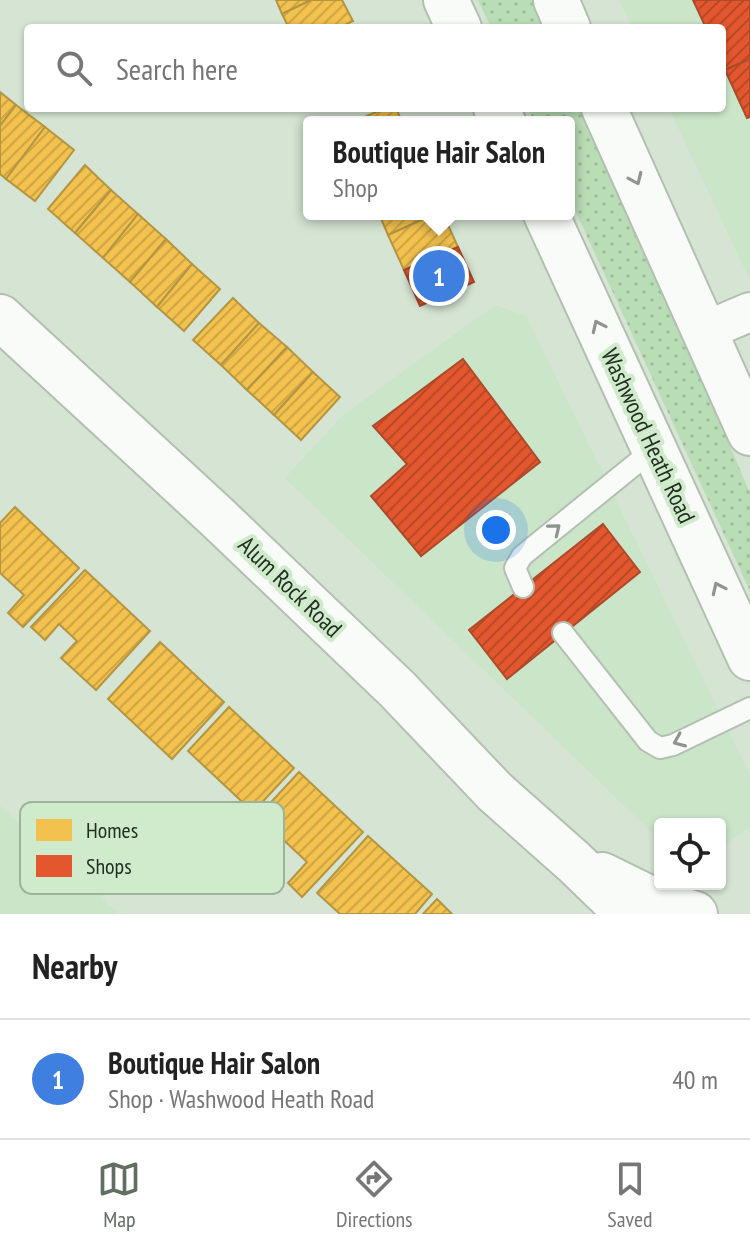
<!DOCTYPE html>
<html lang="en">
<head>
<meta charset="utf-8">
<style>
  :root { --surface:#fff; --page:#f6f6f6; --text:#222; --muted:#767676; --line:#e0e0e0; --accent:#626e61 }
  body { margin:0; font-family:"PT Sans Narrow",sans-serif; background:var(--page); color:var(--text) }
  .controls { position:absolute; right:24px; bottom:24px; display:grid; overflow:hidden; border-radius:8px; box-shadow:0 2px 6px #0004 }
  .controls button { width:72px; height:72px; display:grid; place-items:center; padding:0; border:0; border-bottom:2px solid var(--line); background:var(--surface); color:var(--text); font:40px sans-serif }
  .you { position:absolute; left:496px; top:530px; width:28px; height:28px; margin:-20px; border:6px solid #fff; border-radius:50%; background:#1a73e8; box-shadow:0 0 0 12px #1a73e833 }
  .badge { display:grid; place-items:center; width:52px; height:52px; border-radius:50%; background:var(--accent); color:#fff; font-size:26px; font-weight:700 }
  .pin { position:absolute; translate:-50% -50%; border:4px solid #fff; box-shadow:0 2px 8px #0006 }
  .popup { position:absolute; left:303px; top:116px; width:272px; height:104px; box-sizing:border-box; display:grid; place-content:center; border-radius:8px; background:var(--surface); filter:drop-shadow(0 2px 6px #0005); font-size:26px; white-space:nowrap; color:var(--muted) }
  .popup b { font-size:30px; color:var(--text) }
  .popup::after { content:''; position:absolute; left:50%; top:100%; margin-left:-16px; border:16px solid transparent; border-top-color:var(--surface) }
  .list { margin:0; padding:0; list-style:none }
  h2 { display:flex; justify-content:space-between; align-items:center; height:104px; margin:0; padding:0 32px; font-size:34px }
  h2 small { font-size:26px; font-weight:400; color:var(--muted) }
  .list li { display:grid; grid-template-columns:52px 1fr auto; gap:24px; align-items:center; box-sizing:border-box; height:120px; padding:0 32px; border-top:2px solid var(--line) }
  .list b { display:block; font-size:30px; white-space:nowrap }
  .list p { margin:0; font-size:26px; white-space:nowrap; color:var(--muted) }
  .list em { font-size:26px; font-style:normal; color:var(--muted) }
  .icon { flex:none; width:44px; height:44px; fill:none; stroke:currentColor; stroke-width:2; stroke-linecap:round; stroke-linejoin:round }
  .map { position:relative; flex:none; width:750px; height:914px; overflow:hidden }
  .search { position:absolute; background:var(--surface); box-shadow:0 2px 6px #0004; left:24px; right:24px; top:24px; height:88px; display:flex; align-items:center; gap:20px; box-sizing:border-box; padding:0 28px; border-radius:8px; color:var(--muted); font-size:30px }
  .sheet { height:224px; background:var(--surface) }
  nav { display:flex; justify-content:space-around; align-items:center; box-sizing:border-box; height:112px; border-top:2px solid var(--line); background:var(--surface); font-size:22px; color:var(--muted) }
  nav a { display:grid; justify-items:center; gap:4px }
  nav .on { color:var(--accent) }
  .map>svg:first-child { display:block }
  .built { fill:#cbe5c9 }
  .grass { fill:url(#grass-dots) }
  .homes { fill:url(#homes-hatch); stroke:#b49541; stroke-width:2 }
  .shops { fill:url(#shops-hatch); stroke:#aa4b2b; stroke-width:2 }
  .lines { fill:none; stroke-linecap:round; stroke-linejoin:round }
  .service-casing { stroke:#b3bfb1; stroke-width:24 }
  .minor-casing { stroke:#b3bfb1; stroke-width:42 }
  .tertiary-casing { stroke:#b3bfb1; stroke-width:48 }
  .secondary-casing { stroke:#b3bfb1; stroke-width:48 }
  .service { stroke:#f9fbf8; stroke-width:20 }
  .minor { stroke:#f9fbf8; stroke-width:38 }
  .tertiary { stroke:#f9fbf8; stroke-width:44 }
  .secondary { stroke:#f9fbf8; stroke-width:44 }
  .oneway { stroke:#8e958e }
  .labels { text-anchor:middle; stroke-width:8; stroke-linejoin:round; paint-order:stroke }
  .street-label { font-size:24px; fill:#242f23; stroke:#cfebcc }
  .key { fill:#cfebcc; stroke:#9cb399; stroke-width:2 }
  .key-label { font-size:22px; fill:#242f23 }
</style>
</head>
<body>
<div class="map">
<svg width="750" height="914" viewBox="0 0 750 914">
  <defs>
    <pattern id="grass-dots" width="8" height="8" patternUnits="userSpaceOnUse" patternTransform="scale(2)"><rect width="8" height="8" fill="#b9ddb5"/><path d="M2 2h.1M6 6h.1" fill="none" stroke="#9fbe9b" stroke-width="1.8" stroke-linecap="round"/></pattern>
    <pattern id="homes-hatch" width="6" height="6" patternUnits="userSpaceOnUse" patternTransform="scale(2)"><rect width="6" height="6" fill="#f2c14e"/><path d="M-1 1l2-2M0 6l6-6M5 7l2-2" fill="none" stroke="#cfa644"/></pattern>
    <pattern id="shops-hatch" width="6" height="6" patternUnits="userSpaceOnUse" patternTransform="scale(2)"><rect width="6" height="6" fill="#e4572e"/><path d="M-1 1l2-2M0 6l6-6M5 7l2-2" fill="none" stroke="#b94827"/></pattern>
  </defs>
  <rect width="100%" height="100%" fill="#d5e4d3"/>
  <g class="built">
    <polygon points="619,0 750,0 750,280 669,108 722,108 722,28 632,28"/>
    <polygon points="495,305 526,316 750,775 750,827 720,848 720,824 660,824 660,840 285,478 343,415"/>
    <polygon points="0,806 119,914 0,914"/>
  </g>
  <g class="grass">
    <polygon points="478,0 532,0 545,28 491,28"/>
    <polygon points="528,108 581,108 685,342 750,493 750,591 569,197 569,122 534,122"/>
  </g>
  <g class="homes">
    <polygon points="276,0 311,0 282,14"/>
    <polygon points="311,0 342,0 353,21 339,28 289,28 282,14"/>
    <polygon points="0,92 16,105 0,126"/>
    <polygon points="16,105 45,127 6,179 0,174 0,126"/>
    <polygon points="385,108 396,108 402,122 353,122"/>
    <polygon points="45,127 74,150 35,201 6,179"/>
    <polygon points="85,165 111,190 75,233 48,209"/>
    <polygon points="111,190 138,214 103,258 75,233"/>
    <polygon points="138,214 166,239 130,282 103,258"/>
    <polygon points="379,214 435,214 388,235"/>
    <polygon points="435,214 443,214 458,247 404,270 388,235"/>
    <polygon points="166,239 192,264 157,307 130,282"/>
    <polygon points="192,264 220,289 184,331 157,307"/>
    <polygon points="233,298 259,323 221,365 193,340"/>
    <polygon points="259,323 287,347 247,390 221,365"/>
    <polygon points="287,347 313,372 274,415 247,390"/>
    <polygon points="313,372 340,397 301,440 274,415"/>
    <polygon points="15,507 79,568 23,627 8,613 24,595 0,573 0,523"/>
    <polygon points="85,570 150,631 96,690 61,658 77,641 59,624 45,640 31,627"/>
    <polygon points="160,642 224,702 172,759 108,699"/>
    <polygon points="229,707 294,768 253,812 188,751"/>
    <polygon points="299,772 363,832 302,897 288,883 307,862 274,831 264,842 248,827"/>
    <polygon points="368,836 432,894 415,914 340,914 317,893"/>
    <polygon points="437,899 452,914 423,914"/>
  </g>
  <g class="shops">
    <polygon points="693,0 750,0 750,59 725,70 722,63 722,28 706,28"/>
    <polygon points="750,59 750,117 747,118 725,70"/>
    <polygon points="458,247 474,282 420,306 404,270"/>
    <polygon points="463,359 540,462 421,556 371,496 407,464 373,426"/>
    <polygon points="603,524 640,572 507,679 469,630"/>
  </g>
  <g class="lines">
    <defs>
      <g id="service">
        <polyline points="523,587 515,568 522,556 654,449"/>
        <polyline points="563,633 648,741 660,748 673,745 750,708"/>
      </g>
      <polyline id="minor" points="705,331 750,312"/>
      <g id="tertiary">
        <polyline points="0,317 217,517 397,689 495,792 574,862 628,914"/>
        <polyline points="602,875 657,902 695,914"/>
      </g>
      <g id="secondary">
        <polyline points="446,0 459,28"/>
        <polyline points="556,0 568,28"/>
        <polyline points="496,108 503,122"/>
        <polyline points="604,108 750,433"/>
        <polyline points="546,214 750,658"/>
      </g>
    </defs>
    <use href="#service" class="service-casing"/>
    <use href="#minor" class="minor-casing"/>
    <use href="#tertiary" class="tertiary-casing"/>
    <use href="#secondary" class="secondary-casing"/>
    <use href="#service" class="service"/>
    <use href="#minor" class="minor"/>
    <use href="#tertiary" class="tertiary"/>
    <use href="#secondary" class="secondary"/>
  </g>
  <defs><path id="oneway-chevron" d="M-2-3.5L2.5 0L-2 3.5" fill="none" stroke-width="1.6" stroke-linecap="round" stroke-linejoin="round" transform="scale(2)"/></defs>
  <g class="oneway">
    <use href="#oneway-chevron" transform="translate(636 179) rotate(66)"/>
    <use href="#oneway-chevron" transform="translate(598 326) rotate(-115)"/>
    <use href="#oneway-chevron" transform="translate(555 529) rotate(-39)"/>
    <use href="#oneway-chevron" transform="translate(718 588) rotate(-115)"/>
    <use href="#oneway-chevron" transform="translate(679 741) rotate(157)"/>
  </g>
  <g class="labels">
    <g class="street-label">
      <text transform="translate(648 436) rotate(65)" y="8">Washwood Heath Road</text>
      <text transform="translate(290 587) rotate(44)" y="8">Alum Rock Road</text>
    </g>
  </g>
  <rect x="20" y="802" width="264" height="92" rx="12" class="key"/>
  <rect x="36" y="819" width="36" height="22" fill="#f2c14e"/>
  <rect x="36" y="855" width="36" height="22" fill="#e4572e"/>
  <g class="key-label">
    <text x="86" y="838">Homes</text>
    <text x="86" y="874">Shops</text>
  </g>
</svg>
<div class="controls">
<button><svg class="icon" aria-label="locate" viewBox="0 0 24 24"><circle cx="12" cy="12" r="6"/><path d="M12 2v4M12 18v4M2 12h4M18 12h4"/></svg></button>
</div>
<div class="you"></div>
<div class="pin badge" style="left:439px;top:276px;background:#3f7fe0">1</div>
<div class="popup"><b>Boutique Hair Salon</b>Shop</div>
<div class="search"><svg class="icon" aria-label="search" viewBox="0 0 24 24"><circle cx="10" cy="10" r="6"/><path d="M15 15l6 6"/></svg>Search here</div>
</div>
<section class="sheet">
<h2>Nearby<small></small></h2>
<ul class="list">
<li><span class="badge" style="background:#3f7fe0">1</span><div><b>Boutique Hair Salon</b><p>Shop · Washwood Heath Road</p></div><em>40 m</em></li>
</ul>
</section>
<nav>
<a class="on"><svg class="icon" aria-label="map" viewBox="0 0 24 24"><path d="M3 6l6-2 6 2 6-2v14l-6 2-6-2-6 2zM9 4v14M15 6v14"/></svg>Map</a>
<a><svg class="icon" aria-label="directions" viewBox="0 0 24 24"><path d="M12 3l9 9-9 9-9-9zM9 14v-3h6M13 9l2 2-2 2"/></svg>Directions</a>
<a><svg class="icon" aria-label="saved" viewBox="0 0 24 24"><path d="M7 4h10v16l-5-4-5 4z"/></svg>Saved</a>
</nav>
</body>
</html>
